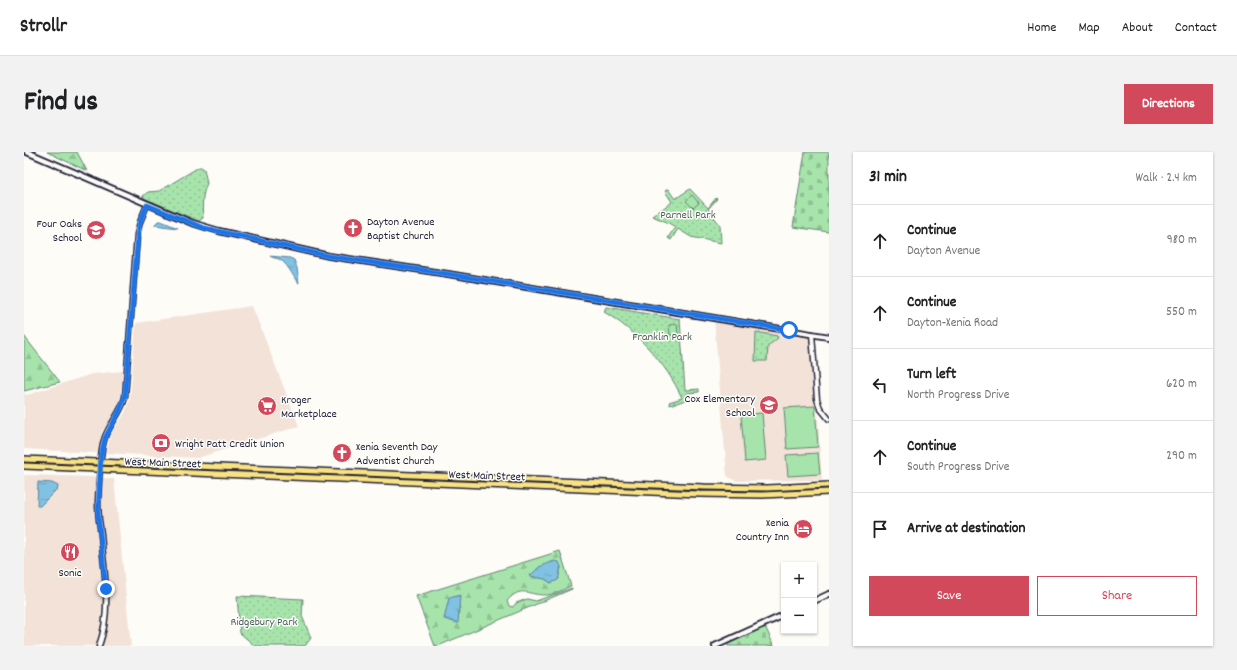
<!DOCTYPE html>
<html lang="en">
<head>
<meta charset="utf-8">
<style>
  :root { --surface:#fff; --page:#f2f2f2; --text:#202124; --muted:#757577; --line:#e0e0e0; --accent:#d1495b }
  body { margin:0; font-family:Dekko,sans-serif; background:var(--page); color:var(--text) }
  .controls { position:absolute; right:12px; bottom:12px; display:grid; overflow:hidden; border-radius:0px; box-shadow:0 1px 3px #0004 }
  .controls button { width:36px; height:36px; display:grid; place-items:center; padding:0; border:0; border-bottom:1px solid var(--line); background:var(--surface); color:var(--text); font:20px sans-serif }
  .stop { position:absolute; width:12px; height:12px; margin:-9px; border:3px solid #1a73e8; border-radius:50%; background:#fff }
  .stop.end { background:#1a73e8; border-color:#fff; box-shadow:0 1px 4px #0008 }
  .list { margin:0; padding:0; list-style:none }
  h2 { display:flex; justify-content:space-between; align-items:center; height:52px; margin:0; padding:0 16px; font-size:17px }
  h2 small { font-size:13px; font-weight:400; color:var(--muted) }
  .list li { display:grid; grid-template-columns:26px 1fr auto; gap:12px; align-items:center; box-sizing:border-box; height:72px; padding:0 16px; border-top:1px solid var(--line) }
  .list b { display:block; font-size:15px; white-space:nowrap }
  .list p { margin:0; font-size:13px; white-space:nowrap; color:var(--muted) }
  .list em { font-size:13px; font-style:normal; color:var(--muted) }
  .actions { display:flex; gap:8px; padding:12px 16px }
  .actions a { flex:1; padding:9px 0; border:1px solid var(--accent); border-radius:0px; text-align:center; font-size:14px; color:var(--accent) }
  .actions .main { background:var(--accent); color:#fff }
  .icon { flex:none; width:22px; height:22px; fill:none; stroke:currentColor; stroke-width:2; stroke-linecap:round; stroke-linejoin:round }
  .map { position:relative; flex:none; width:805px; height:494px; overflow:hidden; border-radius:0px }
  header { display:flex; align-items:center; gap:24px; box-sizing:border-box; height:56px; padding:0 20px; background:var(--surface); border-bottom:1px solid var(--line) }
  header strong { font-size:19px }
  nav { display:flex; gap:22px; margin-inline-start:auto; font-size:14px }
  .intro { display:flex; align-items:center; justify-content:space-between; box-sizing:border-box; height:96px; padding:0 24px }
  h1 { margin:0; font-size:28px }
  .button { padding:10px 18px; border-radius:0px; background:var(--accent); color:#fff; font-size:14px; font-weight:700 }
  main { display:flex; gap:24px; padding:0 24px }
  aside { flex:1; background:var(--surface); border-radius:0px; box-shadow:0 1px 3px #0004 }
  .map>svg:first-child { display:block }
  .built { fill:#f2e2d8 }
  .forest { fill:url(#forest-firs); stroke:#648373; fill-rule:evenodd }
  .cemetery { fill:url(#cemetery-stones); stroke:#648373 }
  .park { fill:url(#park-dots); stroke:#648373 }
  .pitch { fill:#a7e4ab; stroke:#648373 }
  .water { fill:url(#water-ripples); stroke:#5b829f }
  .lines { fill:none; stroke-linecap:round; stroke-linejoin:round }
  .tertiary-casing { stroke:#22223b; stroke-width:7 }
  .secondary-casing { stroke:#22223b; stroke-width:8 }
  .primary-casing { stroke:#22223b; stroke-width:8 }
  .tertiary { stroke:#fdfcf7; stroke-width:4 }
  .secondary { stroke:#fdfcf7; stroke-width:4.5 }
  .primary { stroke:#f8e281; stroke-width:5 }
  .route { stroke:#1a73e8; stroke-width:5 }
  .labels { text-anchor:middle; stroke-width:3; stroke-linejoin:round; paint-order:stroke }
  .park-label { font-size:12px; fill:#4a5c5d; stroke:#fdfcf7 }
  .poi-label { font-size:12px; fill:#22223b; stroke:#fdfcf7; text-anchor:start }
  .street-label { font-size:12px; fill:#22223b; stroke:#fdfcf7 }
</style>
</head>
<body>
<header>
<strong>Strollr</strong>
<nav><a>Home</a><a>Map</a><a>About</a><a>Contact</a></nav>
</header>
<div class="intro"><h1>Find us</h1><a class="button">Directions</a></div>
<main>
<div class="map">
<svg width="805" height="494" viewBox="0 0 805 494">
  <defs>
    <pattern id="forest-firs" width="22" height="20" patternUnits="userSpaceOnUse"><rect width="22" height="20" fill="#a7e4ab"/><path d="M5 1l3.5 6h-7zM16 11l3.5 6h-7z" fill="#8fc394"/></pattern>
    <pattern id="cemetery-stones" width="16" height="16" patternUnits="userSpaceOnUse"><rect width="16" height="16" fill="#a7e4ab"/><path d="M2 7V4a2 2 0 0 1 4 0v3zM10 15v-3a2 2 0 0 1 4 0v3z" fill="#8fc394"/></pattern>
    <pattern id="park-dots" width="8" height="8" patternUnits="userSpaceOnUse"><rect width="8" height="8" fill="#a7e4ab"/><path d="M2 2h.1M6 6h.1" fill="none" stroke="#8fc394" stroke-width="1.8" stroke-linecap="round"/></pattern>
    <pattern id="water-ripples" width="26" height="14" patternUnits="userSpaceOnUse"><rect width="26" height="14" fill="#81c2e2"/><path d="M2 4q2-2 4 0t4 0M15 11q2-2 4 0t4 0" fill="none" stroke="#6fa6c3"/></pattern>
  </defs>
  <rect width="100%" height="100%" fill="#fdfcf7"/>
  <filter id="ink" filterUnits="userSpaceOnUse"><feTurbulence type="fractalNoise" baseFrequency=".025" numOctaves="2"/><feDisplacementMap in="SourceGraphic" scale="8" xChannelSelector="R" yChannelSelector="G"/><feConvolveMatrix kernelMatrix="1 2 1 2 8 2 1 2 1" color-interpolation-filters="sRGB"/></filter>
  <g filter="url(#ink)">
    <g class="built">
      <polygon points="228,154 275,274 173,306 82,301 87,282 101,261 106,247 112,171"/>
      <polygon points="690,166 788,182 798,328 712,329 703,324"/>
      <polygon points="99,219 96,250 92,259 78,280 73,301 0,297 0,241 2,243 6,242 68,222"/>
      <polygon points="0,323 70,325 90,327 107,494 0,494"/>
    </g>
    <g class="forest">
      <polygon points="23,0 53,0 63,19"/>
      <polygon points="0,184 36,230 0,239"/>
      <path d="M 536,399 L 547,434 C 540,437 531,442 523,443 C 504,444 498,432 483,449 L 485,454 L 489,455 L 492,451 L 503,447 L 512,449 L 548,436 L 548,437 L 414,494 L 411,494 L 392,444 ZM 537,415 L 536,420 L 527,431 L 521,427 L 506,423 Z"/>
    </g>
    <g class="cemetery">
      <polygon points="781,0 805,0 805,80 769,75"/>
      <polygon points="740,472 750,494 704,494 702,489"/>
    </g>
    <g class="park">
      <path d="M 175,15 L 177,15 L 180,17 L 183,31 C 178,43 178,52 179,66 L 175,69 L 120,46 L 119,44 L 124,40 L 135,39 Z"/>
      <polygon points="644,37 651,47 666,37 684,56 692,46 693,47 684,57 696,73 697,91 667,85 654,77 647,88 644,86 651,75 643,70 628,64 648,50 641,39"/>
      <path d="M 582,155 L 656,167 L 661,238 L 675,237 L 675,240 L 662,241 L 662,248 L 646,253 L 645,250 L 658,246 C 643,212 611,178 580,160 Z"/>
      <polygon points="732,180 753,184 754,186 744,194 743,209 731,209"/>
      <polygon points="213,444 279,447 278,464 287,486 281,494 231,494 216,481"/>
    </g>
    <g class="pitch">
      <polygon points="668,43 675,51 669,56 662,49"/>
      <polygon points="653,172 654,182 646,183 645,173"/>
      <polygon points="791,254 794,295 763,297 760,256"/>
      <polygon points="738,261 742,308 721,310 717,263"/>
      <polygon points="794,301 796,322 764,324 762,303"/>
    </g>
    <g class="water">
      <polygon points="134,69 137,69 154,76 130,73"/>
      <path d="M 246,104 L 266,106 L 270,108 L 273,116 L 275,131 L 273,130 C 269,123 262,110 255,107 C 251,106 249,106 246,104 Z"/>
      <polygon points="14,330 28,331 34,334 34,336 16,354 13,354"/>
      <polygon points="530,409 535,410 537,415 534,428 527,431 521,427 506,424 515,415"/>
      <polygon points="436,443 434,471 420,467 425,446"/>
    </g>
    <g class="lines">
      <defs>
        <g id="tertiary">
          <polyline points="788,182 793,247 796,256 805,267"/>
          <path d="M 75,494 C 88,458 80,419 77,382 C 75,371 74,360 74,349 C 75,330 75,302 81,285 C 86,271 98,260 101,245 L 113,82 L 116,70 L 123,53"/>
        </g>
        <g id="secondary">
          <polyline points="3,0 168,71 195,79 305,104 424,122 805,185"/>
          <polyline points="790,449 805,442"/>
          <polyline points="691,494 760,463"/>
        </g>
        <g id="primary">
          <polyline points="0,307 680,335 743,336 805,333"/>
          <polyline points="0,314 675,342 738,343 805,340"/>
        </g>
      </defs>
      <use href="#tertiary" class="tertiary-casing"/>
      <use href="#secondary" class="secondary-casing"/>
      <use href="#primary" class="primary-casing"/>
      <use href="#tertiary" class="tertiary"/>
      <use href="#secondary" class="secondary"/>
      <use href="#primary" class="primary"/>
    </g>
  </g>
  <g class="lines" filter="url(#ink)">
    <polyline class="route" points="82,437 74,362 77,304 81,286 96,258 101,244 114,82 116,70 123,53 180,76 304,104 424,122 765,178"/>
  </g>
  <defs>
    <symbol id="church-disc" viewBox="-11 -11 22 22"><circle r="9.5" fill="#d1495b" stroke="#fdfcf7"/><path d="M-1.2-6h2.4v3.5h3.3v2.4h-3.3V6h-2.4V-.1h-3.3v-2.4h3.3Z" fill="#fff"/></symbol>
    <symbol id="school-disc" viewBox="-11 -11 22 22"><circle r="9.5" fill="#d1495b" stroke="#fdfcf7"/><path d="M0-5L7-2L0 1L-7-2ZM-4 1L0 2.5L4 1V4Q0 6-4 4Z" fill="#fff"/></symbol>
    <symbol id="supermarket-disc" viewBox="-11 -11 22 22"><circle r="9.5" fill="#d1495b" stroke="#fdfcf7"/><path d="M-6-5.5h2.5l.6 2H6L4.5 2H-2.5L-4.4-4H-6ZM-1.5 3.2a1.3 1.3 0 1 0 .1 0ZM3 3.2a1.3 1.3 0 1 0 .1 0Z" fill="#fff"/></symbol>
    <symbol id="bank-disc" viewBox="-11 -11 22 22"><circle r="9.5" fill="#d1495b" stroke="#fdfcf7"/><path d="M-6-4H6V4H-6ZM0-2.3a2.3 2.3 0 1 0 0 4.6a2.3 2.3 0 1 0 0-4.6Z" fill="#fff"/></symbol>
    <symbol id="hotel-disc" viewBox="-11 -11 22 22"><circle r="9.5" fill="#d1495b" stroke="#fdfcf7"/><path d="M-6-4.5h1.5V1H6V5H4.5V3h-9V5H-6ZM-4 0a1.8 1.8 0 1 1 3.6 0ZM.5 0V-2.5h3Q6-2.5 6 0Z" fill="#fff"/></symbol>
    <symbol id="restaurant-disc" viewBox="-11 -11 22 22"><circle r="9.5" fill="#d1495b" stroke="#fdfcf7"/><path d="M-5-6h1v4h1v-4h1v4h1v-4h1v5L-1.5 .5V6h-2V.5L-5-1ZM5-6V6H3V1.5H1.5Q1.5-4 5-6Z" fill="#fff"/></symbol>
  </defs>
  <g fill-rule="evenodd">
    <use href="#church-disc" x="318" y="65" width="22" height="22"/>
    <use href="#school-disc" x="61" y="67" width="22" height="22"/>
    <use href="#school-disc" x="734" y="242" width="22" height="22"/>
    <use href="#supermarket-disc" x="232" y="243" width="22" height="22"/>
    <use href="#bank-disc" x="126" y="280" width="22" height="22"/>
    <use href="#church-disc" x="307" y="290" width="22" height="22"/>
    <use href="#hotel-disc" x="768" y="366" width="22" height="22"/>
    <use href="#restaurant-disc" x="35" y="389" width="22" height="22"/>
  </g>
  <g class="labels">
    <g class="park-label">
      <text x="664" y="66">Parnell Park</text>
      <text x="638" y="188">Franklin Park</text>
      <text x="240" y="473">Ridgebury Park</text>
    </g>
    <g class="poi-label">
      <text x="343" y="73">Dayton Avenue<tspan x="343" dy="14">Baptist Church</tspan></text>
      <text x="58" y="75" text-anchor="end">Four Oaks<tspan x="58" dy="14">School</tspan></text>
      <text x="731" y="250" text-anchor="end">Cox Elementary<tspan x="731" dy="14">School</tspan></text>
      <text x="257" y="251">Kroger<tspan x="257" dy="14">Marketplace</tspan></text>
      <text x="151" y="295">Wright Patt Credit Union</text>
      <text x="332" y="298">Xenia Seventh Day<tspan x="332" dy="14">Adventist Church</tspan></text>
      <text x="765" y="374" text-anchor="end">Xenia<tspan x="765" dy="14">Country Inn</tspan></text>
      <text x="46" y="424" text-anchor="middle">Sonic</text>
    </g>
    <g class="street-label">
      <text transform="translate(139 310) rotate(2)" y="4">West Main Street</text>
      <text transform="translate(463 323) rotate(2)" y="4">West Main Street</text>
    </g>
  </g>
</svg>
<div class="controls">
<button>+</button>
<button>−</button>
</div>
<div class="stop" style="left:765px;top:178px"></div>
<div class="stop end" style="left:82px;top:437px"></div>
</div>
<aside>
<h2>31 min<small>Walk · 2.4 km</small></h2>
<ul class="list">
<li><svg class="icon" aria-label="ahead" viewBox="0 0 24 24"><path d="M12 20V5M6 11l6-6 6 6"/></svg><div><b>Continue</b><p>Dayton Avenue</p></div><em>980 m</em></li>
<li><svg class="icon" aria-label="ahead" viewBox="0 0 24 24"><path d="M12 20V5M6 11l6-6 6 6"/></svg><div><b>Continue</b><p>Dayton-Xenia Road</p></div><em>550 m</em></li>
<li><svg class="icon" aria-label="left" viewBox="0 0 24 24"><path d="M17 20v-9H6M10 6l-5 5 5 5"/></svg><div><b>Turn left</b><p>North Progress Drive</p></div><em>620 m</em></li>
<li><svg class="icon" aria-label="ahead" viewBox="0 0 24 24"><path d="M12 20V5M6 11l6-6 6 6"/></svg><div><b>Continue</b><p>South Progress Drive</p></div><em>290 m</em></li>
<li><svg class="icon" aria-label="arrive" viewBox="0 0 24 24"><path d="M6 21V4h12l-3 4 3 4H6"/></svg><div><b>Arrive at destination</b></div></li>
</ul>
<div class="actions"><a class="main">Save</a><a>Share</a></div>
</aside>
</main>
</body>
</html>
